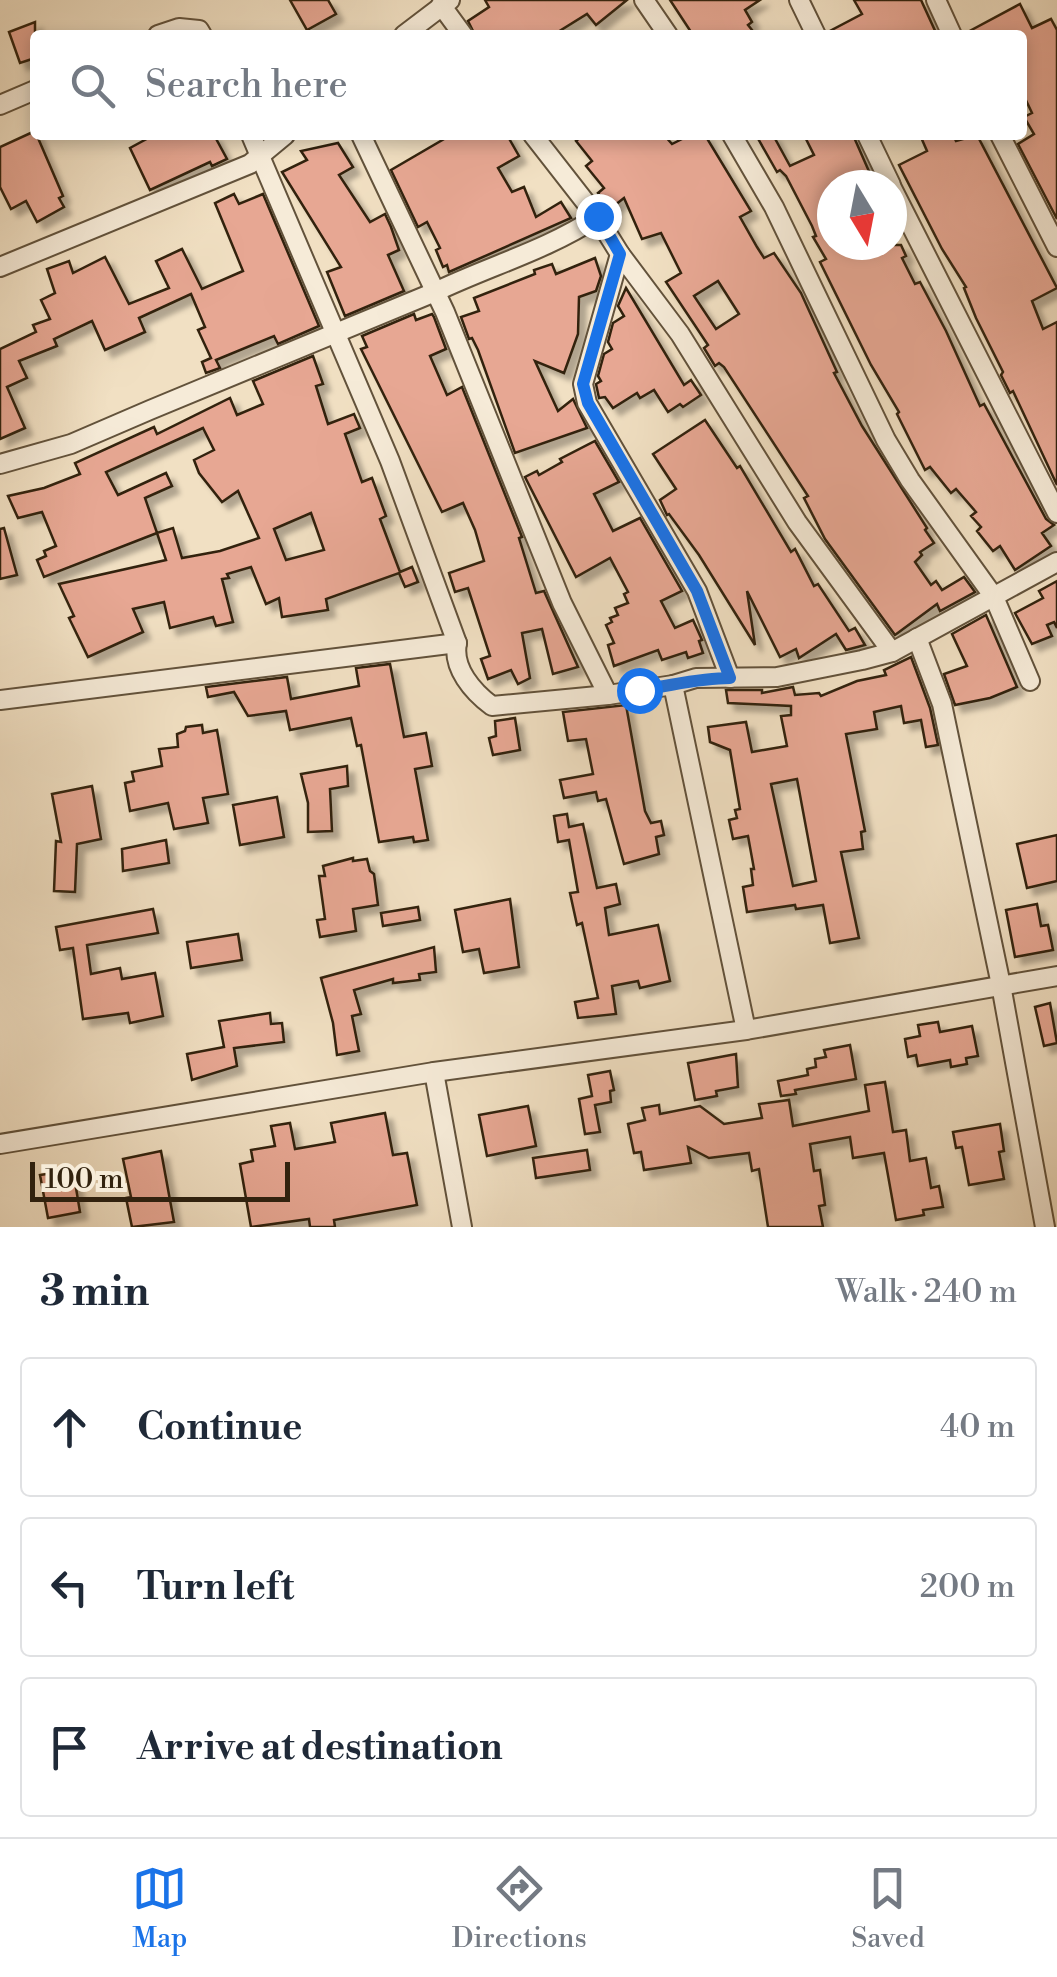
<!DOCTYPE html>
<html lang="en">
<head>
<meta charset="utf-8">
<style>
  :root { --surface:#fff; --page:#f6f6f7; --text:#1f2937; --muted:#747a83; --line:#e0e1e3; --accent:#1a73e8 }
  body { margin:0; font-family:"Libre Bodoni",serif; background:var(--page); color:var(--text) }
  .compass { position:absolute; left:817px; top:170px; width:90px; height:90px; border-radius:50%; background:var(--surface); box-shadow:0 5px 15px #0003; rotate:170deg }
  .scale { position:absolute; left:30px; bottom:25px; width:260px; box-sizing:border-box; padding-left:10px; border:5px solid #32220e; border-top:0; font-size:28px; line-height:35px; white-space:nowrap; color:#32220e; -webkit-text-stroke:8px #f6ebd8; paint-order:stroke }
  .stop { position:absolute; width:30px; height:30px; margin:-22px; border:8px solid #1a73e8; border-radius:50%; background:#fff }
  .stop.end { background:#1a73e8; border-color:#fff; box-shadow:0 2px 10px #0008 }
  .list { margin:0; padding:0; list-style:none }
  h2 { display:flex; justify-content:space-between; align-items:center; height:130px; margin:0; padding:0 40px; font-size:42px }
  h2 small { font-size:32px; font-weight:400; color:var(--muted) }
  .list li { display:grid; grid-template-columns:65px 1fr auto; gap:30px; align-items:center; box-sizing:border-box; height:140px; margin:0 20px 20px; padding:0 20px; border:2px solid var(--line); border-radius:10px }
  .list b { display:block; font-size:38px; white-space:nowrap }
  .list em { font-size:32px; font-style:normal; color:var(--muted) }
  .icon { flex:none; width:55px; height:55px; fill:none; stroke:currentColor; stroke-width:2; stroke-linecap:round; stroke-linejoin:round }
  .map { position:relative; flex:none; width:1057px; height:1227px; overflow:hidden }
  .search { position:absolute; background:var(--surface); box-shadow:0 5px 15px #0003; left:30px; right:30px; top:30px; height:110px; display:flex; align-items:center; gap:25px; box-sizing:border-box; padding:0 35px; border-radius:10px; color:var(--muted); font-size:38px }
  .sheet { height:610px; background:var(--surface) }
  nav { display:flex; justify-content:space-around; align-items:center; box-sizing:border-box; height:140px; border-top:2px solid var(--line); background:var(--surface); font-size:28px; color:var(--muted) }
  nav a { display:grid; justify-items:center; gap:5px }
  nav .on { color:var(--accent) }
  .map>svg:first-child { display:block }
  .building { fill:#e7a793; stroke:#32220e; stroke-width:2.5; fill-rule:evenodd; filter:url(#shadow) }
  .lines { fill:none; stroke-linecap:round; stroke-linejoin:round }
  .minor-casing { stroke:#62523b; stroke-width:22 }
  .minor { stroke:#f6ebd8; stroke-width:18 }
  .route { stroke:#1a73e8; stroke-width:12 }
</style>
</head>
<body>
<div class="map">
<svg width="1057" height="1227" viewBox="0 0 1057 1227">
  <defs>
    <filter id="shadow"><feDropShadow dx="7" dy="7" stdDeviation="2.5" flood-color="#0004"/></filter>
  </defs>
  <rect width="100%" height="100%" fill="#f1e0c3"/>
  <filter id="stains"><feTurbulence type="fractalNoise" baseFrequency=".002" numOctaves="4"/><feColorMatrix values="0 0 0 0 .2 0 0 0 0 .09 0 0 0 0 .02 0 0 0 .5 -.17"/></filter>
  <radialGradient id="worn" r=".72"><stop offset=".6" stop-color="#630" stop-opacity="0"/><stop offset="1" stop-color="#630" stop-opacity=".3"/></radialGradient>
  <g class="building">
    <polygon points="290,0 328,0 336,14 307,30"/>
    <polygon points="485,0 627,0 596,25 587,14 553,35 475,35 468,21 489,7"/>
    <polygon points="670,0 760,0 745,10 752,22 748,25 756,35 693,35"/>
    <polygon points="854,0 921,0 937,35 828,35 828,32 862,14"/>
    <polygon points="1020,4 1032,28 1051,19 1057,30 1057,219 1018,144 1034,134 1024,117 1032,113 1022,92 1022,35 964,34"/>
    <polygon points="35,22 35,58 20,63 9,32"/>
    <polygon points="35,131 63,196 59,198 64,207 37,222 26,201 11,209 0,187 0,147"/>
    <polygon points="154,135 214,135 227,159 212,166 210,162 150,190 130,148"/>
    <polygon points="451,135 507,135 519,156 498,168 512,192 524,187 536,217 561,202 571,218 449,272 447,265 443,267 436,250 440,248 427,222 418,227 391,170"/>
    <path d="M 583,135 L 664,135 L 672,144 L 690,135 L 705,135 L 751,211 L 740,217 L 757,247 L 764,258 L 774,253 L 801,293 L 837,372 L 834,373 L 862,426 L 927,528 L 925,530 L 934,543 L 920,552 L 922,555 L 915,562 L 931,585 L 936,581 L 942,590 L 964,577 L 975,592 L 940,611 L 937,604 L 895,635 L 825,539 L 804,498 L 808,496 L 724,367 L 719,363 L 715,366 L 704,348 L 708,345 L 666,282 L 681,273 L 661,233 L 642,239 L 624,198 L 610,209 L 598,193 L 604,188 L 586,166 L 592,161 L 576,141 ZM 718,281 L 739,314 L 716,329 L 694,296 Z"/>
    <polygon points="756,135 773,135 790,166 814,155 804,135 853,135 875,185 832,185 832,245 901,245 906,256 902,258 915,284 920,282 946,331 980,406 984,404 1046,519 1054,525 1042,533 1051,546 1015,570 1000,546 993,551 977,531 981,527 971,516 976,512 956,489 951,493 930,467 925,470 897,414 899,412 871,365 820,262 826,259 813,237 816,236 812,226 786,176 780,170 777,172"/>
    <polygon points="920,135 953,135 956,141 977,135 1057,288 1032,301 1043,329 1057,322 1057,485 1013,391 1010,393 1001,375 1003,372 976,318 964,288 966,287 942,249 899,165 927,151"/>
    <polygon points="338,143 353,167 339,175 370,222 385,214 391,227 399,250 388,255 404,291 345,316 327,272 341,267 282,172 307,160 301,151"/>
    <polygon points="234,194 239,204 263,194 319,326 278,344 274,336 216,360 220,368 206,373 202,362 211,358 198,330 205,327 191,294 139,318 145,332 105,350 92,321 54,339 57,346 19,361 27,378 7,387 25,428 0,439 0,349 36,332 33,325 50,319 41,300 55,293 47,269 69,261 73,273 105,257 129,304 169,288 156,261 182,249 202,289 243,271 215,203"/>
    <polygon points="595,258 601,276 596,291 579,297 578,334 564,373 535,361 558,411 573,399 587,428 515,453 478,350 472,338 469,339 461,317 479,311 474,298 535,274 534,270 552,264 556,274"/>
    <polygon points="626,288 684,385 691,380 701,395 683,407 680,404 668,412 654,390 640,398 637,393 613,408 605,397 599,398 596,384 601,381 598,376 604,354 612,349 608,342 613,323 624,316 618,306"/>
    <polygon points="414,314 416,320 432,314 434,317 446,349 430,356 447,395 462,387 522,537 519,538 536,593 544,591 578,667 553,674 542,629 522,633 530,678 518,684 511,670 488,679 481,659 490,656 468,588 455,592 449,573 484,561 475,530 463,503 442,512 361,349 367,347 362,336"/>
    <path d="M 313,356 L 323,384 L 316,386 L 328,424 L 354,414 L 360,428 L 345,434 L 362,482 L 372,478 L 386,516 L 380,519 L 400,572 L 412,567 L 418,582 L 405,587 L 399,573 L 326,599 L 328,610 L 282,617 L 279,598 L 266,604 L 251,567 L 227,574 L 229,578 L 222,579 L 233,622 L 216,626 L 213,617 L 170,628 L 164,602 L 133,609 L 143,632 L 88,657 L 69,618 L 74,616 L 59,584 L 166,560 L 157,533 L 44,577 L 37,560 L 46,556 L 44,551 L 56,546 L 42,512 L 18,518 L 8,496 L 44,488 L 80,474 L 75,463 L 154,427 L 157,434 L 230,398 L 237,415 L 263,404 L 253,381 ZM 203,428 L 214,450 L 194,460 L 199,473 L 222,502 L 238,491 L 259,538 L 220,551 L 182,558 L 173,528 L 157,533 L 145,498 L 172,486 L 166,473 L 118,495 L 106,472 ZM 311,513 L 324,550 L 286,560 L 274,529 Z"/>
    <polygon points="705,420 737,468 740,466 791,552 795,549 814,586 818,584 849,631 855,628 865,645 846,650 836,634 799,658 796,649 780,657 747,591 755,645 699,555 669,514 667,515 660,500 676,489 653,454"/>
    <polygon points="595,441 619,482 594,494 613,531 640,518 682,591 661,601 675,628 693,620 702,640 699,641 703,653 688,658 686,652 662,660 658,650 614,666 608,645 614,643 606,625 612,622 610,618 618,615 615,608 628,603 624,594 628,592 610,558 576,577 525,477 537,471 539,475 562,462 560,459"/>
    <polygon points="4,528 17,575 0,579 0,529"/>
    <polygon points="1057,581 1057,628 1054,622 1047,625 1052,636 1032,644 1015,613 1043,598 1039,591"/>
    <polygon points="986,615 1017,687 990,698 955,705 944,674 967,666 952,634"/>
    <path d="M 911,657 L 930,708 L 938,745 L 926,747 L 921,720 L 904,723 L 901,706 L 874,712 L 877,729 L 846,734 L 865,831 L 861,832 L 863,849 L 841,852 L 859,938 L 830,943 L 823,905 L 796,909 L 795,905 L 747,912 L 743,887 L 753,885 L 751,869 L 754,869 L 748,836 L 733,839 L 729,820 L 737,818 L 735,810 L 740,809 L 730,750 L 710,742 L 708,727 L 746,722 L 752,752 L 787,746 L 781,716 L 791,715 L 791,706 L 728,703 L 726,690 L 762,690 L 762,693 L 793,687 L 795,695 L 819,693 L 821,696 L 857,681 L 886,675 L 884,670 ZM 797,779 L 816,881 L 793,886 L 771,784 Z"/>
    <polygon points="390,664 404,737 426,733 432,766 415,769 428,840 414,842 413,837 379,842 361,745 357,746 351,718 290,730 286,711 248,716 234,692 208,697 206,687 287,677 291,699 359,686 356,668"/>
    <polygon points="626,705 645,811 651,823 661,821 664,835 656,837 659,854 624,864 606,799 598,801 596,792 564,798 560,780 593,774 586,739 568,741 563,712"/>
    <polygon points="515,718 520,750 493,755 489,738 496,736 495,721"/>
    <polygon points="202,725 203,733 217,730 228,794 203,798 208,823 174,829 168,803 130,811 125,783 134,781 132,772 162,766 159,749 178,747 177,734 185,731 186,727"/>
    <polygon points="347,766 348,786 330,789 332,831 308,832 308,803 301,774"/>
    <polygon points="92,786 101,839 77,844 75,892 54,891 56,841 61,842 52,794"/>
    <polygon points="277,797 284,837 240,845 233,805"/>
    <polygon points="567,814 569,827 583,824 597,888 616,884 620,904 605,908 609,935 658,925 670,981 640,988 638,981 612,986 616,1014 578,1018 575,1002 598,998 582,923 577,925 570,893 578,892 569,840 558,842 554,816"/>
    <polygon points="1057,835 1057,881 1027,888 1017,844"/>
    <polygon points="166,840 169,863 123,871 122,849"/>
    <polygon points="353,858 353,861 367,859 370,871 374,874 378,905 353,909 356,931 320,937 317,920 325,919 319,876 325,876 323,866"/>
    <polygon points="510,899 519,967 484,973 479,949 463,952 455,910"/>
    <polygon points="1037,904 1041,926 1048,925 1053,950 1015,957 1006,910"/>
    <polygon points="418,907 420,920 383,926 381,913"/>
    <polygon points="153,909 158,933 87,945 91,974 120,968 122,979 155,973 163,1016 130,1023 128,1013 83,1019 73,948 60,950 56,927"/>
    <polygon points="238,934 242,960 191,968 187,942"/>
    <polygon points="434,947 436,972 419,974 420,980 393,983 393,979 354,990 361,1014 352,1016 359,1051 337,1055 333,1023 321,978"/>
    <polygon points="1050,1003 1057,1043 1044,1046 1035,1007"/>
    <polygon points="270,1013 271,1024 282,1023 284,1042 234,1048 237,1066 192,1080 187,1054 224,1047 219,1021"/>
    <polygon points="938,1022 940,1032 972,1026 978,1056 966,1058 967,1064 951,1067 950,1060 918,1066 916,1055 908,1057 905,1039 920,1036 918,1025"/>
    <polygon points="850,1045 856,1079 795,1090 796,1094 781,1096 778,1081 808,1075 807,1069 816,1067 815,1059 826,1057 824,1050"/>
    <polygon points="736,1054 738,1087 716,1091 717,1096 695,1100 688,1063"/>
    <polygon points="610,1071 614,1090 610,1091 611,1102 595,1105 600,1132 585,1134 579,1099 592,1096 588,1075"/>
    <polygon points="885,1082 893,1132 906,1130 910,1161 926,1158 931,1188 939,1186 943,1207 923,1210 924,1215 896,1220 884,1153 853,1158 850,1137 810,1144 814,1171 820,1170 825,1205 819,1206 823,1227 768,1227 759,1169 752,1171 749,1153 709,1158 688,1147 691,1163 644,1170 641,1152 634,1153 628,1124 645,1120 642,1108 659,1105 660,1114 700,1106 724,1124 762,1118 759,1104 789,1100 793,1126 869,1111 865,1085"/>
    <polygon points="528,1106 536,1146 487,1156 479,1115"/>
    <polygon points="385,1113 393,1155 407,1153 417,1205 334,1220 335,1227 310,1227 309,1219 251,1227 240,1164 253,1161 251,1150 275,1146 271,1126 290,1123 295,1149 335,1142 331,1123"/>
    <polygon points="1000,1124 1004,1151 999,1152 1004,1179 969,1185 962,1147 956,1148 953,1132"/>
    <polygon points="587,1150 590,1170 536,1178 533,1158"/>
    <polygon points="161,1151 174,1222 132,1227 126,1198 131,1197 123,1159"/>
    <polygon points="73,1170 80,1212 48,1218 40,1175"/>
  </g>
  <g class="lines">
    <defs>
      <g id="minor">
        <polyline points="644,0 668,35"/>
        <polyline points="799,0 816,35"/>
        <polyline points="936,0 952,35"/>
        <polyline points="441,5 463,35"/>
        <polyline points="158,35 179,28 199,30 202,35"/>
        <polyline points="404,35 450,0"/>
        <polyline points="0,105 35,90"/>
        <path d="M 251,135 L 390,461 L 457,643 C 452,668 473,692 492,706 L 608,695 L 673,685 L 696,678 L 777,677 L 862,660 L 892,652 L 1057,562"/>
        <polyline points="361,135 445,312 562,603 608,695"/>
        <polyline points="533,135 597,217 620,254 680,334 797,522 892,652"/>
        <polyline points="732,135 774,207 886,440 910,480 994,597 1030,681"/>
        <polyline points="867,135 891,185"/>
        <polyline points="1000,135 1057,247"/>
        <polyline points="892,188 1057,513"/>
        <polyline points="620,254 583,384 587,403 697,591 730,678"/>
        <polyline points="0,267 250,164 285,135"/>
        <path d="M 0,464 L 71,444 L 150,410 L 435,292 C 489,266 547,250 597,217"/>
        <polyline points="917,638 942,704 1001,985 1045,1227"/>
        <polyline points="673,685 746,1030"/>
        <polyline points="0,700 457,643"/>
        <polyline points="434,1072 462,1227"/>
        <polyline points="0,1144 434,1072 746,1030 1057,976"/>
      </g>
    </defs>
    <use href="#minor" class="minor-casing"/>
    <use href="#minor" class="minor"/>
  </g>
  <g class="lines">
    <path class="route" d="M 598,216 L 620,254 L 583,384 L 588,403 L 697,591 L 730,678 C 698,678 671,686 639,690"/>
  </g>
  <rect width="100%" height="100%" filter="url(#stains)"/>
  <rect width="100%" height="100%" fill="url(#worn)"/>
</svg>
<svg class="compass" viewBox="-18 -18 36 36"><path d="M0-13l5 13h-10z" fill="#e53935"/><path d="M0 13l5-13h-10z" fill="#747a83"/></svg>
<div class="scale">100 m</div>
<div class="stop" style="left:639px;top:690px"></div>
<div class="stop end" style="left:598px;top:216px"></div>
<div class="search"><svg class="icon" aria-label="search" viewBox="0 0 24 24"><circle cx="10" cy="10" r="6"/><path d="M15 15l6 6"/></svg>Search here</div>
</div>
<section class="sheet">
<h2>3 min<small>Walk · 240 m</small></h2>
<ul class="list">
<li><svg class="icon" aria-label="ahead" viewBox="0 0 24 24"><path d="M12 20V5M6 11l6-6 6 6"/></svg><div><b>Continue</b></div><em>40 m</em></li>
<li><svg class="icon" aria-label="left" viewBox="0 0 24 24"><path d="M17 20v-9H6M10 6l-5 5 5 5"/></svg><div><b>Turn left</b></div><em>200 m</em></li>
<li><svg class="icon" aria-label="arrive" viewBox="0 0 24 24"><path d="M6 21V4h12l-3 4 3 4H6"/></svg><div><b>Arrive at destination</b></div></li>
</ul>
</section>
<nav>
<a class="on"><svg class="icon" aria-label="map" viewBox="0 0 24 24"><path d="M3 6l6-2 6 2 6-2v14l-6 2-6-2-6 2zM9 4v14M15 6v14"/></svg>Map</a>
<a><svg class="icon" aria-label="directions" viewBox="0 0 24 24"><path d="M12 3l9 9-9 9-9-9zM9 14v-3h6M13 9l2 2-2 2"/></svg>Directions</a>
<a><svg class="icon" aria-label="saved" viewBox="0 0 24 24"><path d="M7 4h10v16l-5-4-5 4z"/></svg>Saved</a>
</nav>
</body>
</html>
